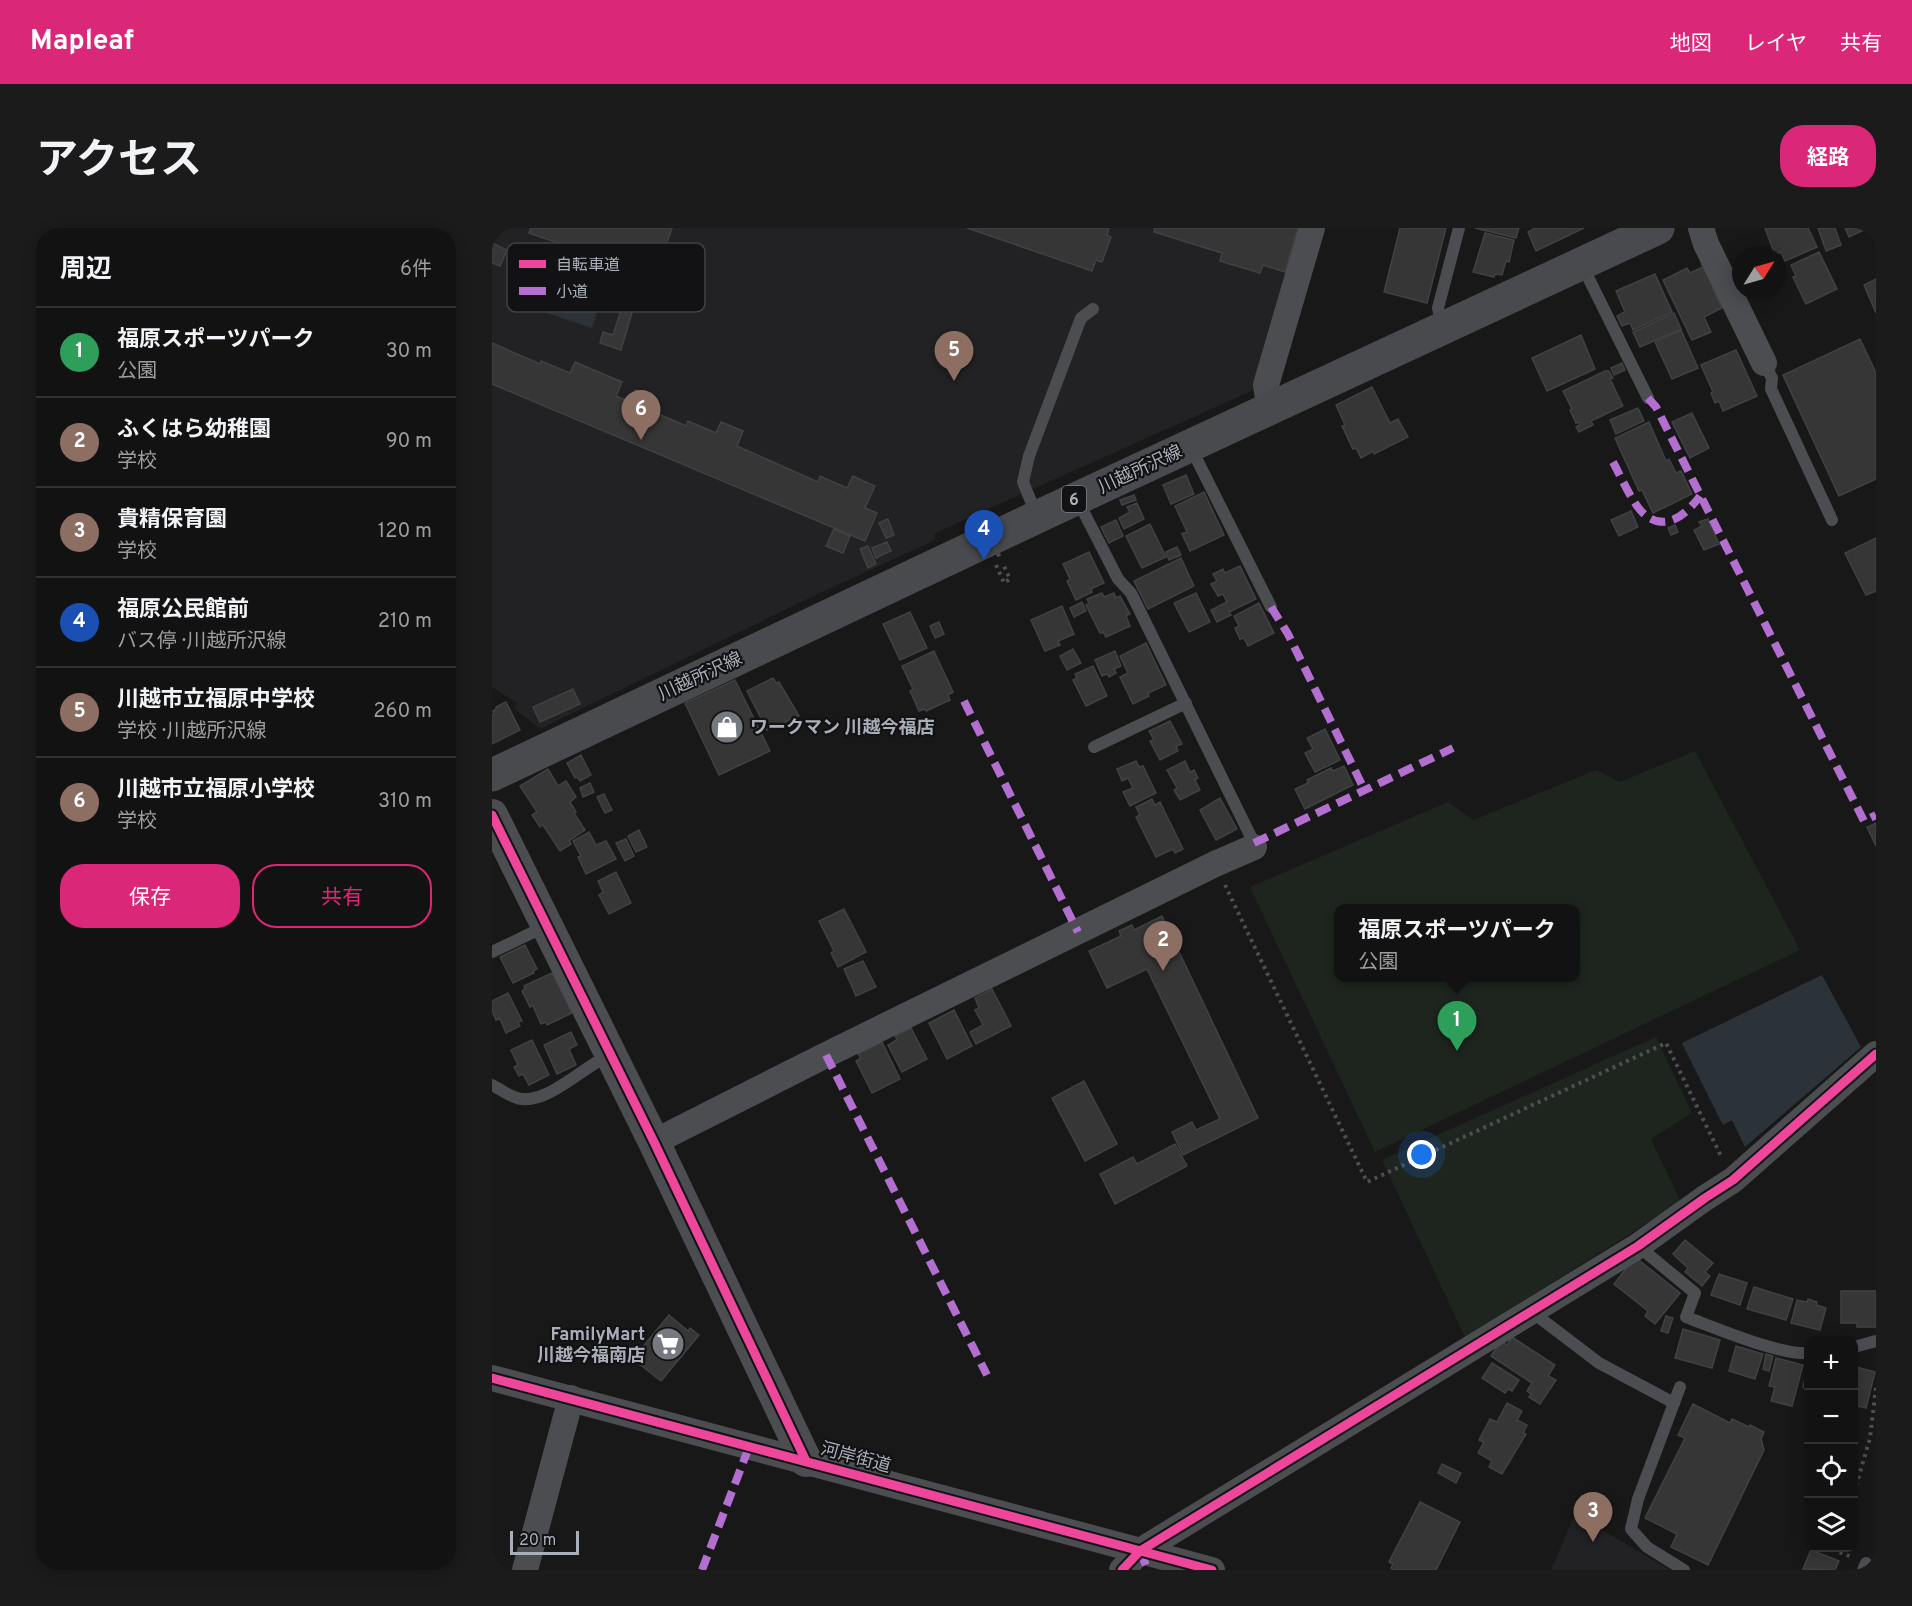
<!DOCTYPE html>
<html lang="ja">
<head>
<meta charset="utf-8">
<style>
  :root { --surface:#121212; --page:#1b1b1b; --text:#f1f3f6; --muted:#9c9e9f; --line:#313232; --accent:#db2777 }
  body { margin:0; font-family:Overpass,"Noto Sans JP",sans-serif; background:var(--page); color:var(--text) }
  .controls { position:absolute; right:18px; bottom:18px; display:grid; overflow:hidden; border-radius:12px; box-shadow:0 3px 15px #0003 }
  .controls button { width:54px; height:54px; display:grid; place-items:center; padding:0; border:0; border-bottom:2px solid var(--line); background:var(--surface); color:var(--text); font:30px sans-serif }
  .compass { position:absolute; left:1240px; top:18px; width:54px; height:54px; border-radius:50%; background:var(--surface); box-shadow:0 3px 15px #0003; rotate:53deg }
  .scale { position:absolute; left:18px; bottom:15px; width:69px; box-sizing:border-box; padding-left:6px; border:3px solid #a9aeb8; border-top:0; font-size:16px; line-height:21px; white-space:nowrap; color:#a9aeb8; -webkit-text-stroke:4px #121214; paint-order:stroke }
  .you { position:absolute; left:930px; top:927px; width:21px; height:21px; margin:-15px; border:4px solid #fff; border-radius:50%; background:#1a73e8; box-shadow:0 0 0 9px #1a73e833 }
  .badge { display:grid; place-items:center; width:39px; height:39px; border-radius:50%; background:var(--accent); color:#fff; font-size:20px; font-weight:700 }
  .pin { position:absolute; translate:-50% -50px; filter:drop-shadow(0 2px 3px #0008) }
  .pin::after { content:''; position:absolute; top:32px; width:21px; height:18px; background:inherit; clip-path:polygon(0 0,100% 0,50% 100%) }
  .popup { position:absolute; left:842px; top:676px; width:246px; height:78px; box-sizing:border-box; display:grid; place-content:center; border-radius:12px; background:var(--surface); filter:drop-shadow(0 2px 4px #0005); font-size:20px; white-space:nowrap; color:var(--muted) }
  .popup b { font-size:22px; color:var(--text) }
  .popup::after { content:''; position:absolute; left:50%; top:100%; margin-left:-12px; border:12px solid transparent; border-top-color:var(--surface) }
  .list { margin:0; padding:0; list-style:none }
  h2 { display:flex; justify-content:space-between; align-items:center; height:78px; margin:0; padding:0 24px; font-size:26px }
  h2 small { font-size:20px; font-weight:400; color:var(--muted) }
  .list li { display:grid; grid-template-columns:39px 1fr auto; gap:18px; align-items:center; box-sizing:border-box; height:90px; padding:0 24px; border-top:2px solid var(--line) }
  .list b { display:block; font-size:22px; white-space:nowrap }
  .list p { margin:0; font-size:20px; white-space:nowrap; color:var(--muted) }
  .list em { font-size:20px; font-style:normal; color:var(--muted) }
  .actions { display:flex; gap:12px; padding:18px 24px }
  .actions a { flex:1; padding:14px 0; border:2px solid var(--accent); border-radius:24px; text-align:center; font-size:21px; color:var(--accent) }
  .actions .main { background:var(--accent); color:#fff }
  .icon { flex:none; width:33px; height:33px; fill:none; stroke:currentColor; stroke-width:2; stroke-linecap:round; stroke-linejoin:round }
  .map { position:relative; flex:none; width:1384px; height:1342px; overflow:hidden; border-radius:24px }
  header { display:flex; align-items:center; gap:36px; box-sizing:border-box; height:84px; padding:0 30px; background:var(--accent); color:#fff }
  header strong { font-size:28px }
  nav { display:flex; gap:33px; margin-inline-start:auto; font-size:21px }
  .intro { display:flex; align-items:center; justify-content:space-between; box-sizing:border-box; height:144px; padding:0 36px }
  h1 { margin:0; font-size:42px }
  .button { padding:15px 27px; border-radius:24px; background:var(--accent); color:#fff; font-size:21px; font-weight:700 }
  main { display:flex; gap:36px; padding:0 36px }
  aside { flex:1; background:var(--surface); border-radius:24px; box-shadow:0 3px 15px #0003 }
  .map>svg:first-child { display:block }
  .built { fill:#222224 }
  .green { fill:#1e251e; fill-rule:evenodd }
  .water { fill:#2b3339 }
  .building { fill:#363637; stroke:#404144; stroke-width:1.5 }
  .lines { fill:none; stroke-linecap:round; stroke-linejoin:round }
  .path { stroke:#4e4f52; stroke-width:4; stroke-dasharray:3 4.5; stroke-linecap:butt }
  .service { stroke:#4c4d51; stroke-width:12 }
  .minor { stroke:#4c4d51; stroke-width:26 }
  .tertiary { stroke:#4c4d51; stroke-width:32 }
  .primary { stroke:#494a4d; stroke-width:33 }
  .path-bridge { stroke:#4e4f52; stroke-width:4; stroke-dasharray:3 4.5; stroke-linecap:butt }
  .quiet { stroke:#b36fd0; stroke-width:8; stroke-dasharray:15 8; stroke-linecap:butt }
  .cycleway-casing { stroke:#121214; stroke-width:13 }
  .cycleway { stroke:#ed469a; stroke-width:9 }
  .labels { text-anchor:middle; stroke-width:4.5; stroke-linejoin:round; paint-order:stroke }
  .shield { fill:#121214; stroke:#7c7f87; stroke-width:1.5 }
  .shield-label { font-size:16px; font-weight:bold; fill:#a9aeb8 }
  .street-label { font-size:18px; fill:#a9aeb8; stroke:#121214 }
  .poi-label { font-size:18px; font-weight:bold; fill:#a9aeb8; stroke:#121214; text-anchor:start }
  .key { fill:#121214; stroke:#3f4145; stroke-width:1.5 }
  .key-label { font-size:16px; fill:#a9aeb8 }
</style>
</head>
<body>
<header>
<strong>Mapleaf</strong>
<nav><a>地図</a><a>レイヤ</a><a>共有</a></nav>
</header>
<div class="intro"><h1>アクセス</h1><a class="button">経路</a></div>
<main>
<aside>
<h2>周辺<small>6件</small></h2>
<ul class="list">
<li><span class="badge" style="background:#2e9e5b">1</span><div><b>福原スポーツパーク</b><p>公園</p></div><em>30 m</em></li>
<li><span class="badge" style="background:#8d6e63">2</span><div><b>ふくはら幼稚園</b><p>学校</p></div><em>90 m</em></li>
<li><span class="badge" style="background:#8d6e63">3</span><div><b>貴精保育園</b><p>学校</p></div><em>120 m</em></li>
<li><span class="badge" style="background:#1a4fb4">4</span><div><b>福原公民館前</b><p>バス停 · 川越所沢線</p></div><em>210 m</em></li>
<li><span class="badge" style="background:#8d6e63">5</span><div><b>川越市立福原中学校</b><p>学校 · 川越所沢線</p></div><em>260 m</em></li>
<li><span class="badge" style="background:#8d6e63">6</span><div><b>川越市立福原小学校</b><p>学校</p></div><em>310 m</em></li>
</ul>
<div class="actions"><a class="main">保存</a><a>共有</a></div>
</aside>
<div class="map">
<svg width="1384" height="1342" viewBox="0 0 1384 1342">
  <rect width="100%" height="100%" fill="#181818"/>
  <g class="built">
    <polygon points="0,0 812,0 762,162 465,295 442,306 443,312 309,374 48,501 22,480 25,475 0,459"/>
    <polygon points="1083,1286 1178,1342 1059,1342"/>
  </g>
  <g class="green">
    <path d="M 1203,523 L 1308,722 L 883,924 L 758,659 L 956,574 L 981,592 L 1104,542 L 1128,554 ZM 846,680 L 1084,680 L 1084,750 L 846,750 Z"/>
    <polygon points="1164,809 1200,885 1159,911 1189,974 973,1109 890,932"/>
  </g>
  <g class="water">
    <polygon points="30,39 111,65 100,100 18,73"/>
    <polygon points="1330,747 1369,819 1253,919 1240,892 1231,897 1190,815"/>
  </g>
  <g class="building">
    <polygon points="39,0 180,0 164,46 134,36 129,51 109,44 111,39 117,41 120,33 37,5"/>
    <polygon points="475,0 617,0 615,7 619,9 610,34 604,32 600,43"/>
    <polygon points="663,0 806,0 793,44 771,37 768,45 728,33 730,25 662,4"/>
    <polygon points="908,0 954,0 935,75 892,64"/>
    <polygon points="983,0 1027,0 1024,10"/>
    <polygon points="1043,0 1092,0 1044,23 1036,4"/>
    <polygon points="1273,0 1316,0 1325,19 1293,33 1289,24 1283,27"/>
    <polygon points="1326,0 1343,0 1349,17 1334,23"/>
    <polygon points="1353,0 1376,0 1357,9"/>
    <polygon points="993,5 1022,12 1017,34 1014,33 1010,47 1003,46 1002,49 981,44"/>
    <polygon points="0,15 15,22 8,38 0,35"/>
    <polygon points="1327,24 1345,61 1314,76 1301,49 1304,48 1299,37"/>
    <polygon points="1215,35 1226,58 1221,61 1230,80 1212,89 1219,104 1200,112 1171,52 1195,40 1198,45 1211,39 1210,37"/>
    <polygon points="1249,42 1249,62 1241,47"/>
    <polygon points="1163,46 1180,84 1141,102 1138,95 1130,98 1125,88 1133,84 1124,63"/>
    <polygon points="1384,51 1384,85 1372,57"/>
    <polygon points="135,64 145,68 129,122 108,115 111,104 121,107"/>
    <polygon points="1182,85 1189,101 1148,119 1141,104"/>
    <polygon points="1189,102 1206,140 1180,151 1163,114"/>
    <polygon points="1089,107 1103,141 1055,163 1040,130"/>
    <polygon points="1368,111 1384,145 1384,251 1347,268 1291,147"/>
    <polygon points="0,115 48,136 49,133 78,145 83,134 130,154 124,168 138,174 143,162 165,171 160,183 194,198 196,193 224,205 229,194 251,203 245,218 326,254 328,248 355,260 361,248 383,258 373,280 385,285 373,313 0,156"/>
    <polygon points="1244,122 1265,168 1231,183 1227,173 1223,175 1219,165 1221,164 1209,137"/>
    <polygon points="1130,135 1133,142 1122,147 1119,140"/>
    <polygon points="1113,143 1117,143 1121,150 1118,151 1131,178 1099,193 1101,197 1087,204 1084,199 1088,197 1086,194 1084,195 1078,182 1080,181 1071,163"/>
    <polygon points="880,159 898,195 906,191 916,209 882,226 881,223 869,230 864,220 861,221 850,198 853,197 844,177"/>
    <polygon points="1146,180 1152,193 1124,206 1118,192"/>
    <polygon points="1200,185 1217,220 1198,230 1180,194"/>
    <polygon points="1157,194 1174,233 1177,231 1184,245 1189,243 1200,266 1161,285 1150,262 1147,263 1123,210"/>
    <polygon points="694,247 702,266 679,276 671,257"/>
    <polygon points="712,264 732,307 698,323 690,306 695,304 683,278"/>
    <polygon points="642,267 644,272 630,277 628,272"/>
    <polygon points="645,275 652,291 632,301 627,290 638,284 635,279"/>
    <polygon points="1139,283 1146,299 1127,308 1119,292"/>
    <polygon points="396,291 402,307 394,310 387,295"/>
    <polygon points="1216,291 1227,316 1212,322 1202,302 1210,298 1207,294"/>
    <polygon points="624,292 631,308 617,315 609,299"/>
    <polygon points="658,296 674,329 650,340 634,308"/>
    <polygon points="1183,297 1186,304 1179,307 1176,300"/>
    <polygon points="342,301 358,308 351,325 334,318"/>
    <polygon points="1384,310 1384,363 1374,367 1353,325"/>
    <polygon points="395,314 399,323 384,330 380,320"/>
    <polygon points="376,318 384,336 376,340 368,321"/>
    <polygon points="685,319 689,327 677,332 674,324"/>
    <polygon points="597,324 612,355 599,361 600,364 584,372 575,353 578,351 571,336"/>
    <polygon points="689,330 702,358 656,381 642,353"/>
    <polygon points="748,338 764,371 737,384 739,387 725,394 719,382 735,374 731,366 726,368 719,356 725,353 721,346 731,341 733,345"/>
    <polygon points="610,365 612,369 622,365 624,370 628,368 638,386 634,388 638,398 614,409 611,404 608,405 594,377 597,375 595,371"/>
    <polygon points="704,365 718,394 697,404 682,375"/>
    <polygon points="590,374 594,383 582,389 578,380"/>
    <polygon points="767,375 782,405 756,418 752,410 748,411 743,400 747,398 742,388"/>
    <polygon points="570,378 582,406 566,413 568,417 553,423 539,392"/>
    <polygon points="418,384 435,420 408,432 391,396"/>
    <polygon points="447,394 452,406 443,410 438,398"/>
    <polygon points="654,415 674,457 656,465 657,468 641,476 628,449 636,445 628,428"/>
    <polygon points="581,421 589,435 575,442 568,428"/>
    <polygon points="442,423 461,464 456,467 458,472 434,483 432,481 427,483 418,463 421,461 410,438"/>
    <polygon points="623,423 629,438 622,441 624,445 617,449 615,446 610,448 603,432"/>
    <polygon points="601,438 615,468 594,478 581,452 585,450 583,446"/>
    <polygon points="281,450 284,455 287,454 307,488 275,502 255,463"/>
    <polygon points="243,452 278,523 227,547 193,475"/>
    <polygon points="81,461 88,476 48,494 41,479"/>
    <polygon points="14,474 28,502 0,516 0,487 2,486 1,483 4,481 4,479"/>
    <polygon points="678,493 690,516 684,518 686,523 668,532 658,513 662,512 657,503"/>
    <polygon points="833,501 848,532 823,544 813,525 821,521 815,510"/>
    <polygon points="89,527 99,547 88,553 85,549 83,550 75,535"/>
    <polygon points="644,533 647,539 651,538 664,565 638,578 631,564 641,560 636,550 630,553 625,541"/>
    <polygon points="693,533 698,544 702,542 706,550 703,552 708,562 688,572 682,562 685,560 675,542"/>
    <polygon points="852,538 861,557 813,581 803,561 816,555 815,552 839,540 841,543"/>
    <polygon points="56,541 66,558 74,553 84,569 78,574 84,584 82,585 93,602 77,613 79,616 68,623 51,597 48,599 40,587 45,584 28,558"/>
    <polygon points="98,555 102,564 91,569 88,560"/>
    <polygon points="112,566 120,582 113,585 105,569"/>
    <polygon points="728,570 745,601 724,612 708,582"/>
    <polygon points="660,571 663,577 668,574 691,621 683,625 681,621 664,629 644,589 648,587 644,579"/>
    <polygon points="1384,595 1384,618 1375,599"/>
    <polygon points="147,602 155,619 144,624 136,608"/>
    <polygon points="97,604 104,617 114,613 124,631 94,646 86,629 89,628 81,613"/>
    <polygon points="134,611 142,628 133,633 124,615"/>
    <polygon points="124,644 139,675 117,686 107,667 111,664 106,653"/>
    <polygon points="352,681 374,724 346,739 339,725 342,723 327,693"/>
    <polygon points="670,688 766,890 691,927 680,904 700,894 704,902 728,891 655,741 615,760 597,723 629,708 627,703 640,697 642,702"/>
    <polygon points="33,717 45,741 41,743 42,745 21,755 8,729"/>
    <polygon points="371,733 384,759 364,768 352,741"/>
    <polygon points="60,745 80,785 55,797 54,794 49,796 41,778 38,779 30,763 33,761 32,758"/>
    <polygon points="500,761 519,798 484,816 478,804 491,797 483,782 487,780 483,770"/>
    <polygon points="16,765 30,793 26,794 28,798 14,805 8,791 4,792 0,783 0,773"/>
    <polygon points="462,782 480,818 455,831 437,795"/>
    <polygon points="419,800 435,831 410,844 396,817 405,812 403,808"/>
    <polygon points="79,804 85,817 77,821 84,837 65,846 52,817"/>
    <polygon points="40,812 57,847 37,857 31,846 27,848 22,839 26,837 19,822"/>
    <polygon points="390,814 408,851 380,865 364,833 369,830 366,826"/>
    <polygon points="592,853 625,916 593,933 560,870"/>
    <polygon points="683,916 695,938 623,976 608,946 641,929 645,936"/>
    <polygon points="1193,1012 1221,1035 1213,1044 1218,1048 1210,1058 1193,1044 1196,1040 1181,1026"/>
    <polygon points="1143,1029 1188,1065 1163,1096 1153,1088 1156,1083 1122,1056"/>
    <polygon points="1227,1046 1255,1055 1248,1077 1219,1067"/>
    <polygon points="1262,1059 1301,1071 1294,1092 1255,1081"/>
    <polygon points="1349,1063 1384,1063 1384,1099 1365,1099 1365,1095 1349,1095"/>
    <polygon points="1316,1071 1325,1074 1324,1077 1334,1080 1328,1102 1299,1095 1305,1072 1315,1074"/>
    <polygon points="177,1087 196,1103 198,1100 207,1107 169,1153 141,1131"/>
    <polygon points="1174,1088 1181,1090 1176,1105 1169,1103"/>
    <polygon points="1191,1101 1228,1112 1220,1140 1183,1130"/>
    <polygon points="1020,1109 1063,1137 1056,1148 1064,1152 1048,1176 1037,1169 1039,1166 1035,1163 1040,1155 999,1128 1009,1113 1015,1117"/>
    <polygon points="1244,1118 1271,1126 1263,1151 1237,1143"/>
    <polygon points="1274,1126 1281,1128 1277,1143 1271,1141"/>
    <polygon points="1284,1130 1311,1137 1300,1178 1279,1173 1283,1159 1277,1158"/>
    <polygon points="1000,1135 1027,1152 1020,1163 1016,1161 1013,1165 990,1150"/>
    <polygon points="1364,1139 1383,1144 1374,1180 1362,1177 1362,1143"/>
    <polygon points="1315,1143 1316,1143 1316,1161 1311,1159"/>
    <polygon points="1015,1175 1030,1183 1025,1192 1035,1197 1031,1205 1034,1206 1010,1246 997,1239 1000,1233 986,1225 992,1214 987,1212 998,1191 1005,1194"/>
    <polygon points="1201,1176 1238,1195 1240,1191 1257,1199 1258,1197 1272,1204 1269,1211 1272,1222 1216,1337 1179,1319 1185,1306 1153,1290 1193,1210 1186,1207"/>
    <polygon points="950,1236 969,1245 964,1255 946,1245"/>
    <polygon points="928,1274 968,1294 944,1342 902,1342 899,1340 901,1336 897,1334"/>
    <polygon points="1319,1322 1347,1333 1343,1342 1311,1341"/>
  </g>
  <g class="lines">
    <g class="path">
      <polyline points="504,337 512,355 518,351 511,336"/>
      <polyline points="733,657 875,954 1174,815 1230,930"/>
      <polyline points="1362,1265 1378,1210 1384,1160"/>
      <polyline points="1346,1320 1344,1323 1360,1329"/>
    </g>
    <g class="service">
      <polyline points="1090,37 1156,170"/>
      <polyline points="950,99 946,80 967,0"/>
      <polyline points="1272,135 1280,150 1279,161 1340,292"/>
      <polyline points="698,218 779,379"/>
      <polyline points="585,271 626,351 639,365 762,615 762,619"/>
      <polyline points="545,288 531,254 537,228 589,90 601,81"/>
      <polyline points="602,519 694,475"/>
      <polyline points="0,724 54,698"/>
      <path d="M 0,857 C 8,861 21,871 30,871 C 57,874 92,839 117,827"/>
      <path d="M 1146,1018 L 1203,1065 L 1194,1089 C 1224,1100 1287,1127 1316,1125"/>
      <polyline points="1040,1084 1107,1135 1182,1175"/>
      <polyline points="1362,1119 1384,1113"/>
      <polyline points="1188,1159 1146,1271 1139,1301 1155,1319 1192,1342"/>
      <polyline points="1371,1342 1374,1335"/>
    </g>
    <g class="minor">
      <polyline points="1209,0 1214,16 1272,135"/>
      <polyline points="781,180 776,170 774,157 820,0"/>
      <polyline points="162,914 334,827 723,636 762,619"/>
      <polyline points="0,1150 720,1342"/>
      <polyline points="33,1342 79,1170"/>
      <polyline points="630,1342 648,1323 1146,1018 1213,970 1241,952 1384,826"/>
    </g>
    <polyline class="tertiary" points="0,587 162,914 314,1233"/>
    <polyline class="primary" points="0,547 545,289 1166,0"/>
    <polyline class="path-bridge" points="485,289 488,288 509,332"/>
    <g class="quiet">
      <polyline points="1156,170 1164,179 1372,593 1384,587"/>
      <path d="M 1121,234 C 1128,247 1140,274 1150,284 C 1172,306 1194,287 1208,268"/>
      <polyline points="779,379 796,406 873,563"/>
      <polyline points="472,473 586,704"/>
      <polyline points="762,615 961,520"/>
      <polyline points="334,827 495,1147"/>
      <polyline points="648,1323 656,1342"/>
      <polyline points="210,1342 257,1219"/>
    </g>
    <defs>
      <g id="cycleway">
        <polyline points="0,587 162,914 314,1233"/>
        <polyline points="0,1150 720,1342"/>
        <polyline points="630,1342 648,1323 1146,1018 1213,970 1241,952 1384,826"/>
      </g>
    </defs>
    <use href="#cycleway" class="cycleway-casing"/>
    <use href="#cycleway" class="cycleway"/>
  </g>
  <defs>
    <symbol id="shop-disc" viewBox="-11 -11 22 22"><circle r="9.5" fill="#767a80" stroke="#121214"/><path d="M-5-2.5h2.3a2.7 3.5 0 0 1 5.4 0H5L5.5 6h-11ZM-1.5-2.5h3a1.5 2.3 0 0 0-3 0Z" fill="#fff"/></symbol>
    <symbol id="supermarket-disc" viewBox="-11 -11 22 22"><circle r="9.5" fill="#767a80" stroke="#121214"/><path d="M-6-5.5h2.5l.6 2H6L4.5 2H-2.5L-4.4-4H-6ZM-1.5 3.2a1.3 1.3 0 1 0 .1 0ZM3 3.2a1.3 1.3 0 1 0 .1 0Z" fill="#fff"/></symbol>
  </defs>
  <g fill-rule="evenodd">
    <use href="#shop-disc" x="216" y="480" width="38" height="38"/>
    <use href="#supermarket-disc" x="157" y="1097" width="38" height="38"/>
  </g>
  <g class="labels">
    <rect class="shield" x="570" y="258" width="24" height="26" rx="4.5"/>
    <g class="shield-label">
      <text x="582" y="277">6</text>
    </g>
    <g class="street-label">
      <text transform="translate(648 241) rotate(-25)" y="6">川越所沢線</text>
      <text transform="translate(208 448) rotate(-25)" y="6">川越所沢線</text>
      <text transform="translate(364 1229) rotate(15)" y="6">河岸街道</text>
    </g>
    <g class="poi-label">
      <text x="258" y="505">ワークマン 川越今福店</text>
      <text x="153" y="1112" text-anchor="end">FamilyMart<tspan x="153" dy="21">川越今福南店</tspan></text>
    </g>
  </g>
  <rect x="15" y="15" width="198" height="69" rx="9" class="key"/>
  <rect x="27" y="32" width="27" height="8" fill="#ed469a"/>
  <rect x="27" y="59" width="27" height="8" fill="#b36fd0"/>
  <g class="key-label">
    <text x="64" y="42">自転車道</text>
    <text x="64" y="69">小道</text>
  </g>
</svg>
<div class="controls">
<button>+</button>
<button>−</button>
<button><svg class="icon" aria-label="locate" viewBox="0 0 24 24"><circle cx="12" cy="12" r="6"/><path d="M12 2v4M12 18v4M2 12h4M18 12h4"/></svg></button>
<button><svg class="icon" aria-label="layers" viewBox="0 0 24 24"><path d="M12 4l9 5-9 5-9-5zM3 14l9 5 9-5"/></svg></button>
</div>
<svg class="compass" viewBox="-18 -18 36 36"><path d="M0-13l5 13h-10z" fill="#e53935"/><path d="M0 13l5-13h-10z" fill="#9c9e9f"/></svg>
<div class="scale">20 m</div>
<div class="you"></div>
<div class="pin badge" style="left:965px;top:823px;background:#2e9e5b">1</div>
<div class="popup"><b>福原スポーツパーク</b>公園</div>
<div class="pin badge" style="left:671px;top:743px;background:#8d6e63">2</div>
<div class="pin badge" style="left:1101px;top:1314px;background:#8d6e63">3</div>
<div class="pin badge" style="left:492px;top:332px;background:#1a4fb4">4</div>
<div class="pin badge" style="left:462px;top:153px;background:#8d6e63">5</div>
<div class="pin badge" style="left:149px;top:212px;background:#8d6e63">6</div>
</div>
</main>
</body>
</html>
